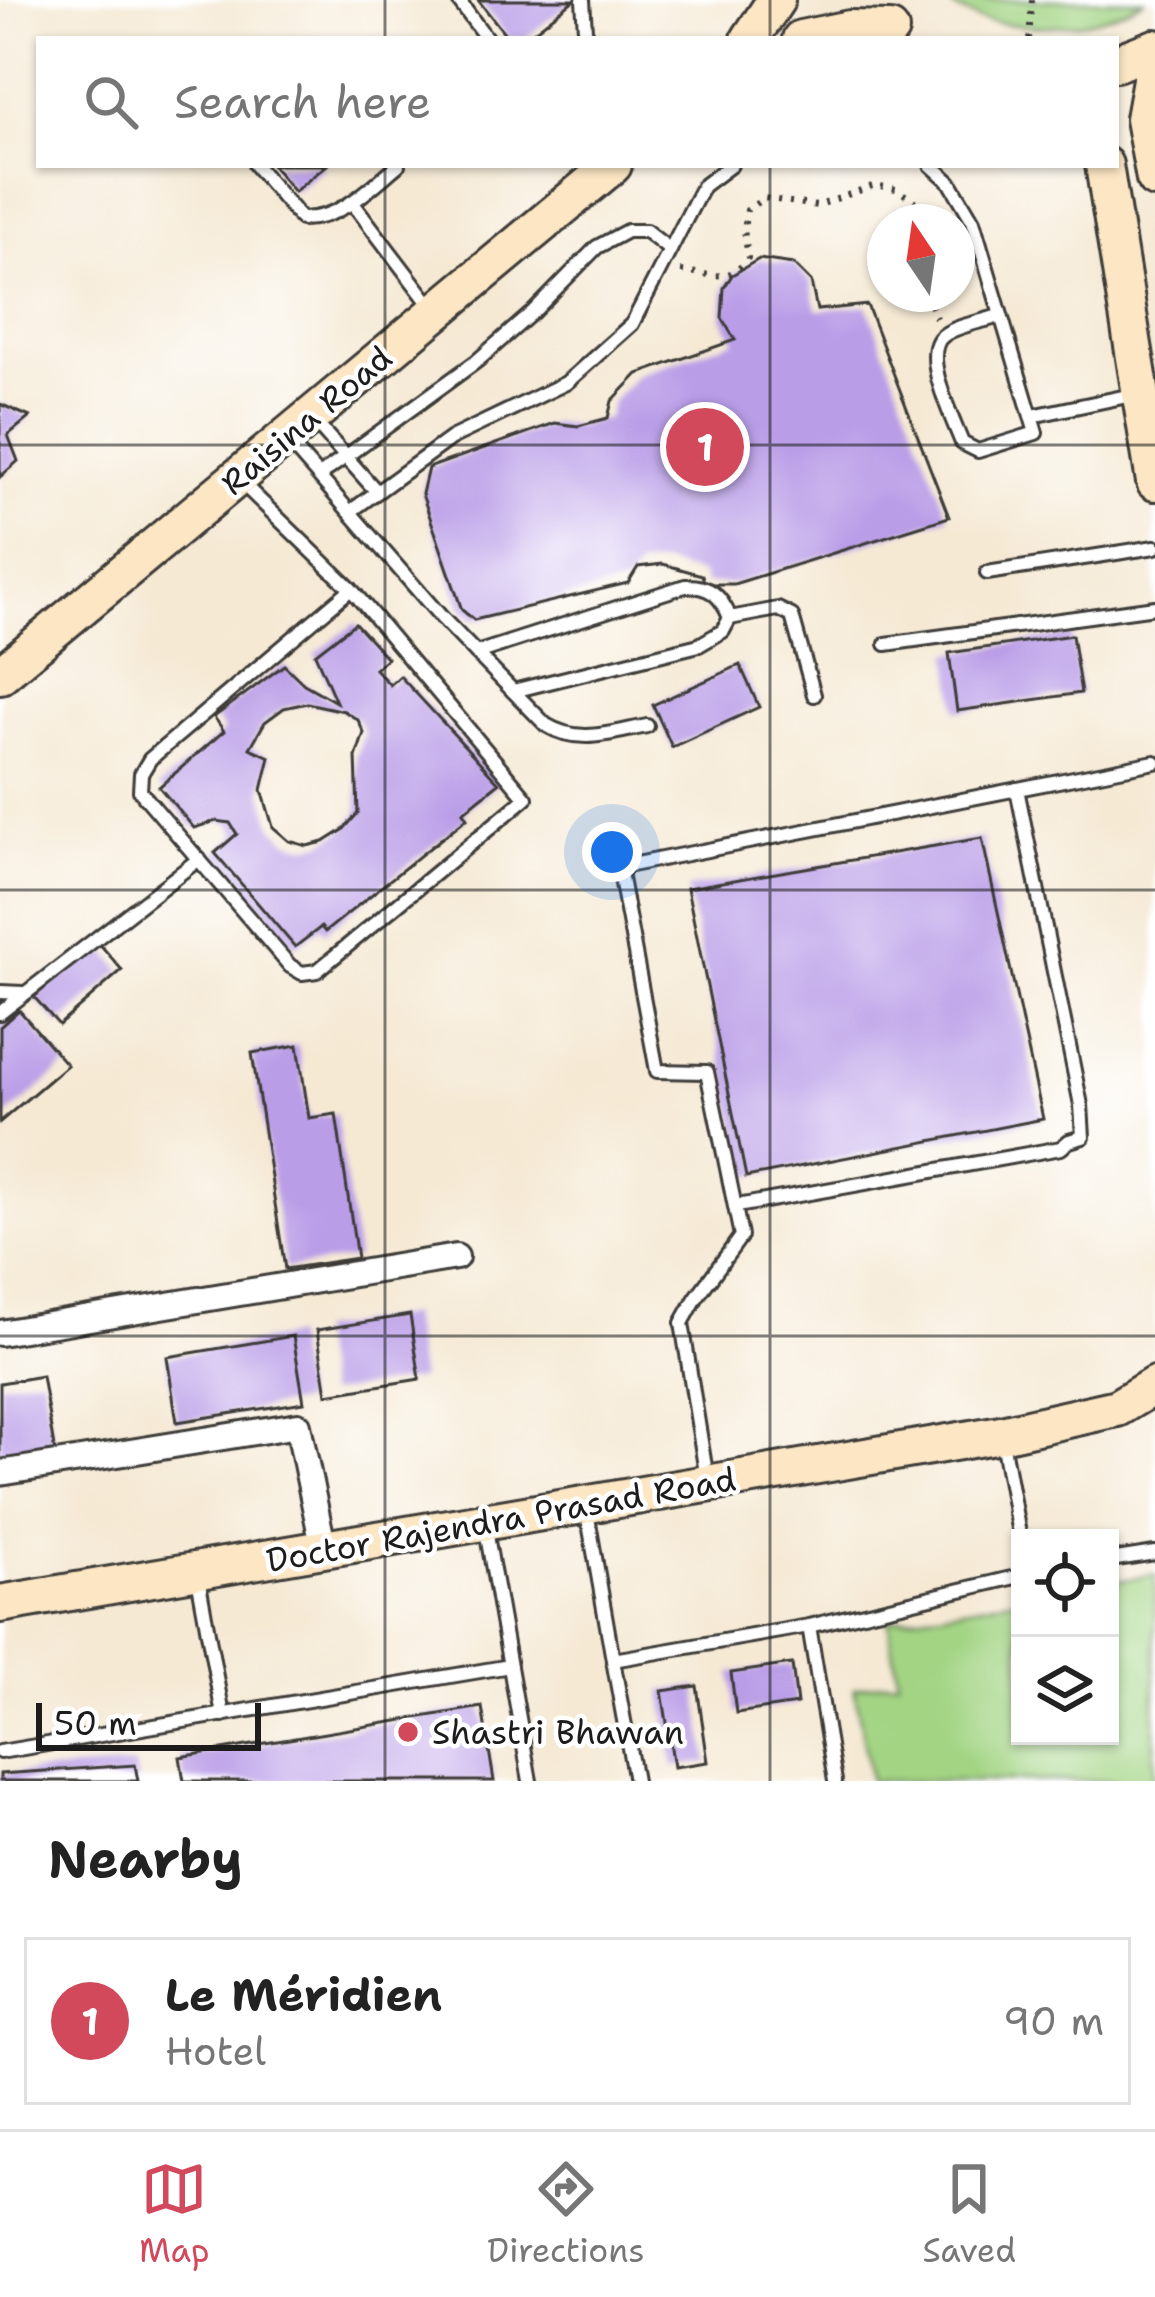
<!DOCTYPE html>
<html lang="en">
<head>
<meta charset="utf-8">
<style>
  :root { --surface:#fff; --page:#f6f6f6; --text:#222; --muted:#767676; --line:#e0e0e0; --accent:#d1495b }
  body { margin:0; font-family:"Shantell Sans",sans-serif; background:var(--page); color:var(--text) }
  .controls { position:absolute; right:36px; bottom:36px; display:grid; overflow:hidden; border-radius:0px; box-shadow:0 3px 9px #0004 }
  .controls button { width:108px; height:108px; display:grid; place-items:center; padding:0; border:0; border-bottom:3px solid var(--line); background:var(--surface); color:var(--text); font:60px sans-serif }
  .compass { position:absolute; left:867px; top:204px; width:108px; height:108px; border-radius:50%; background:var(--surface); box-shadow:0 3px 9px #0004; rotate:347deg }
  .scale { position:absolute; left:36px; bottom:30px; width:225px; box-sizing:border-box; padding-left:12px; border:6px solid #1c1c1c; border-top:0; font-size:33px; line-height:42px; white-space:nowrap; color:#1c1c1c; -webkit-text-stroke:9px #fff; paint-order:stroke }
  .you { position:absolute; left:612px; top:852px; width:42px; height:42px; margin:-30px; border:9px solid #fff; border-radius:50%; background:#1a73e8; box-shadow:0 0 0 18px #1a73e833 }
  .badge { display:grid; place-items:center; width:78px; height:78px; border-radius:50%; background:var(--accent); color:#fff; font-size:39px; font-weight:700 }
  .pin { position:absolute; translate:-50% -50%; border:6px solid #fff; box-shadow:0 3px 12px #0006 }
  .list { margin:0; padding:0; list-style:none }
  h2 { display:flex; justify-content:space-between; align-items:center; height:156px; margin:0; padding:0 48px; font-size:51px }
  h2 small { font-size:39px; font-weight:400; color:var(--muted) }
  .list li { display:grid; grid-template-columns:78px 1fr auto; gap:36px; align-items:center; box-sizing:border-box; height:168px; margin:0 24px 24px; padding:0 24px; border:3px solid var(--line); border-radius:0px }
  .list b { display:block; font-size:45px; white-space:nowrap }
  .list p { margin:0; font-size:39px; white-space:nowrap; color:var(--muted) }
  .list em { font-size:39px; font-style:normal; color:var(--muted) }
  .icon { flex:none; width:66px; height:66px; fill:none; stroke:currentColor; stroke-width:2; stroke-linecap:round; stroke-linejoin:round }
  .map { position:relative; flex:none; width:1155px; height:1781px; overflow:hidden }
  .search { position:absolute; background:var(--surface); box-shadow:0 3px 9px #0004; left:36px; right:36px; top:36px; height:132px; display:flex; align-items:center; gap:30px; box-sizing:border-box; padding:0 42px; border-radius:0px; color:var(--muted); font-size:45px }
  .sheet { height:348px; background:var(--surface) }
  nav { display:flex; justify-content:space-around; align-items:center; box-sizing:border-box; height:168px; border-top:3px solid var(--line); background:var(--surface); font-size:33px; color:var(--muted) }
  nav a { display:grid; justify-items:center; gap:6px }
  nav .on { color:var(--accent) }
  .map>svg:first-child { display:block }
  .green { fill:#a2d483; stroke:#5f7850; stroke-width:3 }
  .building { fill:#b99de7; fill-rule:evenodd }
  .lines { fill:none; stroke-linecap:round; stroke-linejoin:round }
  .lane-casing { stroke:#3d3b38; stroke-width:18 }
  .street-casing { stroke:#3d3b38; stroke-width:30 }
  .secondary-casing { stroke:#3d3b38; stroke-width:42 }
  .path { stroke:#3d3b38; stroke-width:6; stroke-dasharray:3 9; stroke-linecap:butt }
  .lane { stroke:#fff; stroke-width:12 }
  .street { stroke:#fff; stroke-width:24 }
  .secondary { stroke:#fce6c4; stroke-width:36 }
  .grid { fill:none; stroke:#1c1c1c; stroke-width:3; stroke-opacity:0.55 }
  .poi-dot { fill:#d1495b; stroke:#fff; stroke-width:4.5 }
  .labels { text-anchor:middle; stroke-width:9; stroke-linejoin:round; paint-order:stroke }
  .street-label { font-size:33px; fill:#1c1c1c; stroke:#fff }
  .poi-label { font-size:33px; fill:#1c1c1c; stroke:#fff; text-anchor:start }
</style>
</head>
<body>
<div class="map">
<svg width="1155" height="1781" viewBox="0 0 1155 1781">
  <rect width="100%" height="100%" fill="#fff"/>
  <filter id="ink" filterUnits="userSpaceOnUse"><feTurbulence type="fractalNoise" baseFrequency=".00833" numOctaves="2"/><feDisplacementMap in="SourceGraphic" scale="24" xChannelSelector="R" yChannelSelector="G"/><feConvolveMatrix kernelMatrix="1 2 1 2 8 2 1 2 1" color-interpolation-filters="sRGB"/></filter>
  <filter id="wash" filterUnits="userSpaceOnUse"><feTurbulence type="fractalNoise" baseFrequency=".004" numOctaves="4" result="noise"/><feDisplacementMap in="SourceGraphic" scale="48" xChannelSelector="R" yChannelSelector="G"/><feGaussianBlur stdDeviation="2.7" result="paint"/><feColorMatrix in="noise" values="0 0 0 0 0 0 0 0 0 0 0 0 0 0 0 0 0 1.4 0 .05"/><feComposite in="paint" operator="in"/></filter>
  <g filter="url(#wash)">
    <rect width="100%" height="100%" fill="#f5e9d4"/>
    <g class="green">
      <path d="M 940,0 L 1144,0 C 1099,28 1035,32 984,20 C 969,17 954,7 940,0 Z"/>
      <polygon points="1155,1575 1155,1781 871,1781 854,1688 898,1680 888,1621 1020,1598 1020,1736 1110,1736 1110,1582"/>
    </g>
    <g id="blocks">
      <g class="building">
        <polygon points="478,0 574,0 524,39 509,39"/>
        <polygon points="272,165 327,165 294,192"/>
        <polygon points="759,259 793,264 811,282 817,310 867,305 949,517 734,584 705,584 702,575 663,564 638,567 628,583 474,620 462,610 422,494 428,468 555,423 578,426 608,418 612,401 638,374 735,340 722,318 724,288 732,275"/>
        <polygon points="0,404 30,417 8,435 18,461 0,477"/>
        <path d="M 355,623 L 387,658 L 375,669 L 390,685 L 400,676 L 499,783 L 463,812 L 467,818 L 325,932 L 321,927 L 295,947 L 215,853 L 237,834 L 230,823 L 216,821 L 194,828 L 159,787 L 224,731 L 214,717 L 284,665 L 304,684 L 336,702 L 315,654 ZM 307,703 L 344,711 L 358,720 L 364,733 L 356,757 L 358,813 L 343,830 L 324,842 L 307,846 L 289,841 L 273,827 L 262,790 L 270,757 L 250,748 L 265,722 L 284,708 Z"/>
        <polygon points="1072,635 1081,693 957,711 949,653"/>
        <polygon points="740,665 759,707 672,747 653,705"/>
        <polygon points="982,838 1043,1119 746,1177 687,888"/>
        <polygon points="98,942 122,970 59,1025 34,997"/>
        <polygon points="19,1010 67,1065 0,1122 0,1027"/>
        <polygon points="298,1045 309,1118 336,1114 357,1258 285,1269 252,1053"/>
        <polygon points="410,1315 420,1379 327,1394 317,1330"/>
        <polygon points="293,1336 304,1402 177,1422 167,1357"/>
        <polygon points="42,1376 55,1453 0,1462 0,1383"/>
        <polygon points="792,1664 797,1704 736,1713 731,1673"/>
        <polygon points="697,1686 708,1762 674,1767 662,1691"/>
        <polygon points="482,1707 494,1781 184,1781 180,1757"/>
        <polygon points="135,1765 138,1781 0,1781 0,1774"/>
      </g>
    </g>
  </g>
  <g filter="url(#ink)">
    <use href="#blocks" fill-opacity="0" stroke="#3d3b38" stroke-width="3"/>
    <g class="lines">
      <defs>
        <g id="lane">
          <polyline points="458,0 487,39"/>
          <polyline points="579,39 585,30 583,0"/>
          <path d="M 255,165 L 301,219 C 340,220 369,189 398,165"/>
          <path d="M 931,165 L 950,182 L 973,221 L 1036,433 L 978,451 L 962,443 C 953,419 919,352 944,335 C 958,325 982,322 999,316"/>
          <polyline points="352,202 435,311"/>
          <polyline points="1032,416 1137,394"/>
          <polyline points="315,422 377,492"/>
          <path d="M 287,440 L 442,618 L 546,725 C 579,745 610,733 647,726"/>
          <polyline points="319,476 477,361 533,312 597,247 627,231 646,231 670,250"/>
          <polyline points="242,483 351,589 526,798 317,971 302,973 290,966 140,791 141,774 150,759 351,589"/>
          <polyline points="351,511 451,438 566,383 632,324 703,186 731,165"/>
          <polyline points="987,573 1155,547"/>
          <polyline points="730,618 778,609 792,616 814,695"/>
          <polyline points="886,644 1155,607"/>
          <path d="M 476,653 L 685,586 C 709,585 721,595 730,618 L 723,631 L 699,645 L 513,691"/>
          <polyline points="620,873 657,1071 707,1072 741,1236 696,1298 682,1323 707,1479"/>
          <polyline points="620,875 626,866 1155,762"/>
          <polyline points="0,992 23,993"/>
          <polyline points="0,1013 199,859"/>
          <polyline points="737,1206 1061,1148 1069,1141 1083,1137 1081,1105 1017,789"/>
          <polyline points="1002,1441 1020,1539"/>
          <polyline points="586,1506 613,1660 809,1626"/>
          <polyline points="485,1524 530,1781"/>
          <polyline points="1110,1560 1155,1553"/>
          <polyline points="197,1572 223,1715"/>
          <polyline points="613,1660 635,1781"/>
          <polyline points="0,1752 510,1666"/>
          <polyline points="835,1781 809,1626 1020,1576"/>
        </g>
        <g id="street">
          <polyline points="0,1333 456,1257"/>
          <polyline points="0,1473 298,1425 324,1550"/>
        </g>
        <g id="secondary">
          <polyline points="750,39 776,0"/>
          <polyline points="801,39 850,29 890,30"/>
          <polyline points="1155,57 1144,119 1155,179"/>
          <polyline points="1116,63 1155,48"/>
          <polyline points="1104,165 1155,482"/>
          <polyline points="0,675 613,165"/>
          <polyline points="0,1604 1001,1434 1117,1408 1155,1385"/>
        </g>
      </defs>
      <use href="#lane" class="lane-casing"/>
      <use href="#street" class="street-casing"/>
      <use href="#secondary" class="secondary-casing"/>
      <g class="path">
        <polyline points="1029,39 1032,0"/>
        <path d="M 681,271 C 708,273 729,285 748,258 L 744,229 L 747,210 L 764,198 L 817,206 L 875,185 L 896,189 L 916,202 L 926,222"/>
        <polyline points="926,294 936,318"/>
      </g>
      <use href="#lane" class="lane"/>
      <use href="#street" class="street"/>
      <use href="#secondary" class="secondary"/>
    </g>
  </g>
  <path class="grid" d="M 385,0 L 385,39M 770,0 L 770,39M 385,165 L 385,1781M 770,165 L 770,1781M 0,445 L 1155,445M 0,890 L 1155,890M 0,1336 L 1155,1336"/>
  <circle class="poi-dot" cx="408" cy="1732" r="12"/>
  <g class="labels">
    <g class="street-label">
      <text transform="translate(306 420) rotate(-40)" y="12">Raisina Road</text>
      <text transform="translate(501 1519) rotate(-10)" y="12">Doctor Rajendra Prasad Road</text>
    </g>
    <g class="poi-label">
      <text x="432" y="1744">Shastri Bhawan</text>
    </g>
  </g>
</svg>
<div class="controls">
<button><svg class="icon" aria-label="locate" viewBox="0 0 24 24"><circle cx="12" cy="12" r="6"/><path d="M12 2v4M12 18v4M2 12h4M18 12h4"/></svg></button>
<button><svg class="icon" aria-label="layers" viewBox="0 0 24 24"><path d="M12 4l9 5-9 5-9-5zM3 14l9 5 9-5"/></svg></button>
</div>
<svg class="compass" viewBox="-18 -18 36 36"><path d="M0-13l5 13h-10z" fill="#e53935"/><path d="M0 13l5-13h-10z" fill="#767676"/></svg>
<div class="scale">50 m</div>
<div class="you"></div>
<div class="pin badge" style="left:705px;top:447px">1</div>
<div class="search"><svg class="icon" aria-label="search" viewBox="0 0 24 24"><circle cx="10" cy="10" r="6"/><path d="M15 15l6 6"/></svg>Search here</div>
</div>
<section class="sheet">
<h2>Nearby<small></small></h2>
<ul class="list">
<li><span class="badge">1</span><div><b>Le Méridien</b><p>Hotel</p></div><em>90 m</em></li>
</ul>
</section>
<nav>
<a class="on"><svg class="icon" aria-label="map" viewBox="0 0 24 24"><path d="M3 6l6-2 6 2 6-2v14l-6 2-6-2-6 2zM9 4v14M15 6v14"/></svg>Map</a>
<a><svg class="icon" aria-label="directions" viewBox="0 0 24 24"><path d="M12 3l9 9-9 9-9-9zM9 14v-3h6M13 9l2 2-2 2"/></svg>Directions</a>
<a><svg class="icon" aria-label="saved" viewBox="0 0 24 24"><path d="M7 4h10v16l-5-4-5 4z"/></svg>Saved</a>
</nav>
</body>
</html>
